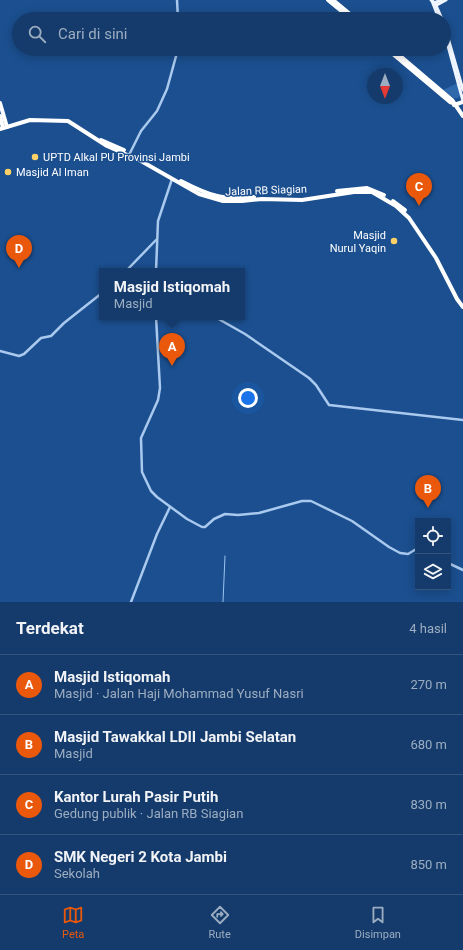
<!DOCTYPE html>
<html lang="id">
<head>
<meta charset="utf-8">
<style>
  :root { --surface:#143b6b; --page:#214673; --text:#f1f3f6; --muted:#9dadc1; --line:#33557e; --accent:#ea580c }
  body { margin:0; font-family:Roboto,sans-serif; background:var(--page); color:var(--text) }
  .controls { position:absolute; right:12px; bottom:12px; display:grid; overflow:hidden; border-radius:0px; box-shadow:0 2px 10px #0003 }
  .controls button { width:36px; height:36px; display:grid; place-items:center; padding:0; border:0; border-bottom:1px solid var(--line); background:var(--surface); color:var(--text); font:20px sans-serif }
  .compass { position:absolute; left:367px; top:68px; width:36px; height:36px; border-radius:50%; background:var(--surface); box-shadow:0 2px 10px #0003; rotate:180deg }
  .you { position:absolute; left:248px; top:398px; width:14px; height:14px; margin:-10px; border:3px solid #fff; border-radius:50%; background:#1a73e8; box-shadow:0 0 0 6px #1a73e833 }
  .badge { display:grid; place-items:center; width:26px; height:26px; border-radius:50%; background:var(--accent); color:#fff; font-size:13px; font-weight:700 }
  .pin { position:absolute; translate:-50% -33px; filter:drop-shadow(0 1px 2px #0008) }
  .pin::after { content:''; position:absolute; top:21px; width:14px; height:12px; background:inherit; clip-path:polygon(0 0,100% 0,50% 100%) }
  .popup { position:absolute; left:99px; top:268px; width:146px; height:52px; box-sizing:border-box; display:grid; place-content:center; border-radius:0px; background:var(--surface); filter:drop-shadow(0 1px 3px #0005); font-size:13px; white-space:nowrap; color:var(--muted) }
  .popup b { font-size:15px; color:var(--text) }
  .popup::after { content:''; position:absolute; left:50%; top:100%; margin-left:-8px; border:8px solid transparent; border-top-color:var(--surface) }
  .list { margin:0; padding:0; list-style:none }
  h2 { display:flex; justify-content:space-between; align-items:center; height:52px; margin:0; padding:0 16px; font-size:17px }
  h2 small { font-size:13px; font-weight:400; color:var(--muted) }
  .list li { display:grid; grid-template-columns:26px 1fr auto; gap:12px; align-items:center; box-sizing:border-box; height:60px; padding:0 16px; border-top:1px solid var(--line) }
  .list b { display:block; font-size:15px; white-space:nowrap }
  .list p { margin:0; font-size:13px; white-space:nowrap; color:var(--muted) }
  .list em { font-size:13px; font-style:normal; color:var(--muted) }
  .icon { flex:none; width:22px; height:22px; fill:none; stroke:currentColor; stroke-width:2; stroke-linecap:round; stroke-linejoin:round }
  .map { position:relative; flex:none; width:463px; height:602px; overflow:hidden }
  .search { position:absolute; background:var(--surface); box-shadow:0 2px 10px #0003; left:12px; right:12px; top:12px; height:44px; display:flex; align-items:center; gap:10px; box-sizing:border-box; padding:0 14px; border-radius:22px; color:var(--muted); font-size:15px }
  .sheet { height:292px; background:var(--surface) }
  nav { display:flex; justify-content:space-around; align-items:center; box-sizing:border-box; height:56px; border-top:1px solid var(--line); background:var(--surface); font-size:11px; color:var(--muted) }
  nav a { display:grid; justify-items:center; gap:2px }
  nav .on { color:var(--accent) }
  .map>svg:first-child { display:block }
  .green { fill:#2e69ad }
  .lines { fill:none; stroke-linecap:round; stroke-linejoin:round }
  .stream { stroke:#9cc4f0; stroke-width:1 }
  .minor { stroke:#a9c9ee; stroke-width:2.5 }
  .major { stroke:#f0f6ff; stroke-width:3 }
  .highway { stroke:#fff; stroke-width:4 }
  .poi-dot { fill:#ffd166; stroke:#1b4f8f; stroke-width:1.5 }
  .labels { text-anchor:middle; stroke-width:3; stroke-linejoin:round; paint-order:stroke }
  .poi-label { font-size:11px; fill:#fff; stroke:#1b4f8f; text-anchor:start }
  .street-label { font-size:11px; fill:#fff; stroke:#1b4f8f }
</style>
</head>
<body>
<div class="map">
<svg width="463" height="602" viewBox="0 0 463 602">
  <rect width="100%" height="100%" fill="#1b4f8f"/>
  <polygon class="green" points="458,83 461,95 458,98 454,98 443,90"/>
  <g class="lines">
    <polyline class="stream" points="223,602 225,556"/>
    <g class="minor">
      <polyline points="177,0 178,19"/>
      <polyline points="130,153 141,131 157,111 167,89 178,49"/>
      <polyline points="126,271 156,240"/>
      <polyline points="156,271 158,221 172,179"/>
      <polyline points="156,317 160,388 158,400 141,438 142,472 151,491 157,497 187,519 202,527 205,527 214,519 225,514 238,515 259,513 302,501 311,501 352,521 389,547 400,553 408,554 418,548"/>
      <polyline points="215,317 245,334 309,378 316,385 329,405 463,420"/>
      <polyline points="0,351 19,356 24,354 41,338 51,336 64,323 102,293"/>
      <polyline points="448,563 463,570"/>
      <polyline points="131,602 157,534 170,507"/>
    </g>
    <g class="major">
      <polyline points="431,0 435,3 442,19"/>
      <polyline points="432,1 439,19"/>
      <polyline points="434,3 441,0"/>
      <polyline points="435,6 446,0"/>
      <polyline points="444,24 463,90"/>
      <polyline points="444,31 463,101"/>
    </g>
    <g class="highway">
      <polyline points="328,0 351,19"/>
      <polyline points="333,0 356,19"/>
      <polyline points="387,49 450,102 453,103"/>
      <polyline points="392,49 452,100 463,116"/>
      <polyline points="0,103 7,127"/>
      <polyline points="454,105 463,102"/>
      <polyline points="0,116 3,128"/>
      <polyline points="0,129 30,120 68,121 107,146 141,161 199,194 223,201 242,201 262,199 302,200 354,192 372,192 396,206 409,218 436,258 457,299 463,307"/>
      <polyline points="101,140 124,150"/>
      <path d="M 181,181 C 210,196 222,200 254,197"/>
      <polyline points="337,191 367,188 384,195"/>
      <polyline points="393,201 405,210"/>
    </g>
  </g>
  <g class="poi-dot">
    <circle cx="35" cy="157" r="4"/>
    <circle cx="8" cy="172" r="4"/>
    <circle cx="394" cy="241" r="4"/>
  </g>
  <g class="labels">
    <g class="poi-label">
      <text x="43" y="161">UPTD Alkal PU Provinsi Jambi</text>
      <text x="16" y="176">Masjid Al Iman</text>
      <text x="386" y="239" text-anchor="end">Masjid<tspan x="386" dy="13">Nurul Yaqin</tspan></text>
    </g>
    <g class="street-label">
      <text transform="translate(266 190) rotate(-2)" y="4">Jalan RB Siagian</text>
    </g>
  </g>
</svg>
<div class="controls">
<button><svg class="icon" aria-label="locate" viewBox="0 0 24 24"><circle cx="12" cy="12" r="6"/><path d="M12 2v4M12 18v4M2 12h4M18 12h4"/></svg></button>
<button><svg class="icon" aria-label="layers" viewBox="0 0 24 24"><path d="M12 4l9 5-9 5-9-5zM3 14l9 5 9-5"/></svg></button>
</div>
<svg class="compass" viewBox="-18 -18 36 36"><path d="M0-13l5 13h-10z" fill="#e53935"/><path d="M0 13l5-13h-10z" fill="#9dadc1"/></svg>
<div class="you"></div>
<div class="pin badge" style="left:172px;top:366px">A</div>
<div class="popup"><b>Masjid Istiqomah</b>Masjid</div>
<div class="pin badge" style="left:428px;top:508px">B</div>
<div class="pin badge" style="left:419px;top:206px">C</div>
<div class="pin badge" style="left:19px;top:268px">D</div>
<div class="search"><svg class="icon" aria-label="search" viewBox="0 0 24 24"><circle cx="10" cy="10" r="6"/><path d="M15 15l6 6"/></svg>Cari di sini</div>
</div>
<section class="sheet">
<h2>Terdekat<small>4 hasil</small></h2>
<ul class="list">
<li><span class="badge">A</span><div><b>Masjid Istiqomah</b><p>Masjid · Jalan Haji Mohammad Yusuf Nasri</p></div><em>270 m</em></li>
<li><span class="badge">B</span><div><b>Masjid Tawakkal LDII Jambi Selatan</b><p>Masjid</p></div><em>680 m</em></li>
<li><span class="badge">C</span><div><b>Kantor Lurah Pasir Putih</b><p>Gedung publik · Jalan RB Siagian</p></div><em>830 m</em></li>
<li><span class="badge">D</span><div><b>SMK Negeri 2 Kota Jambi</b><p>Sekolah</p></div><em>850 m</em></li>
</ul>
</section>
<nav>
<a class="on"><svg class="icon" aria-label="map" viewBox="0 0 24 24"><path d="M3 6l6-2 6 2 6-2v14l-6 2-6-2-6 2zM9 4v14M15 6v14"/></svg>Peta</a>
<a><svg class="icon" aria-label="directions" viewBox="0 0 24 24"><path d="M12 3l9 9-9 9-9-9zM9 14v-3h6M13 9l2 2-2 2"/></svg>Rute</a>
<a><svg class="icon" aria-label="saved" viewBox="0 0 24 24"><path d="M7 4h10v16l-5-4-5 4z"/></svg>Disimpan</a>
</nav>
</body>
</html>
